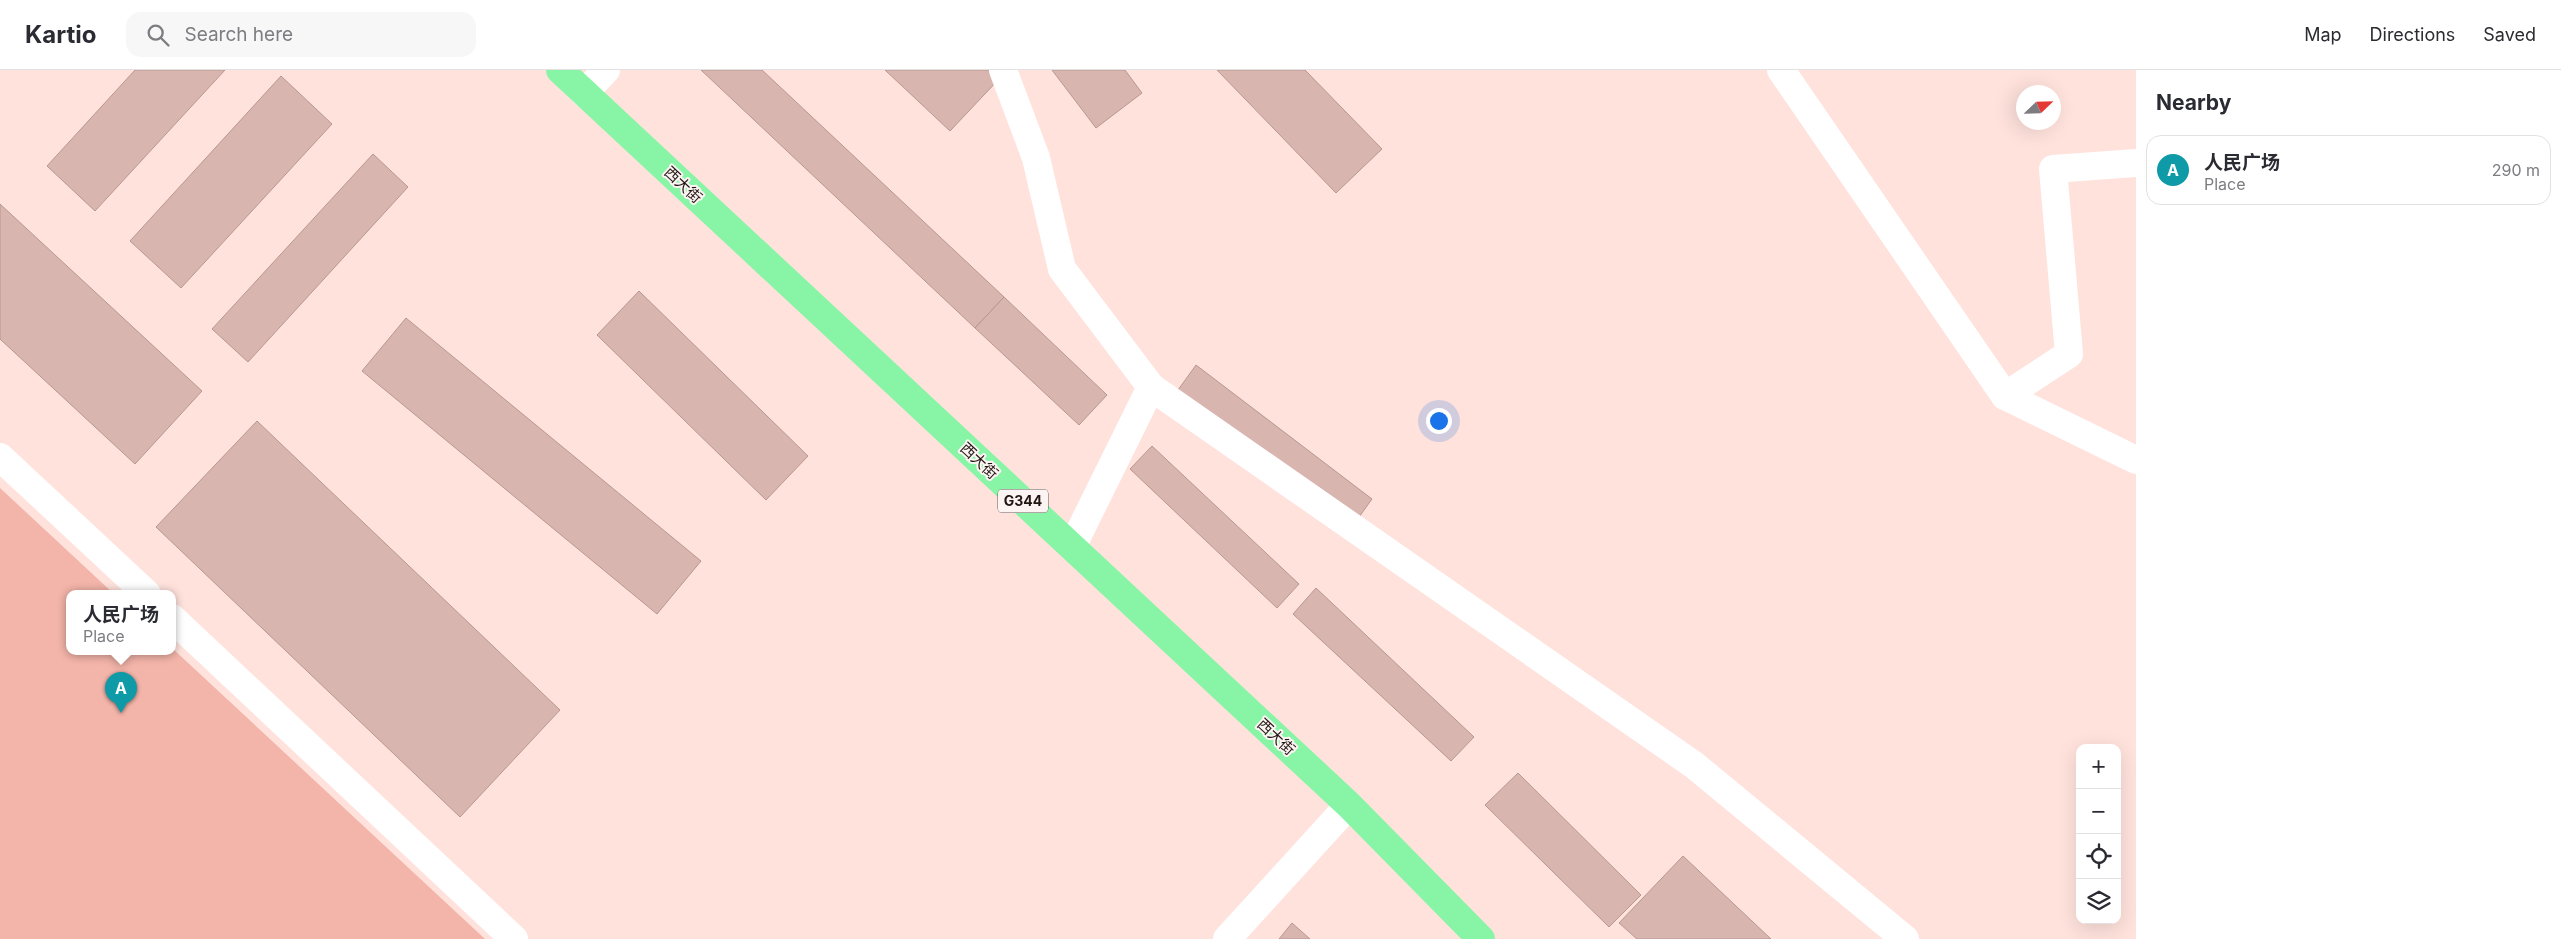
<!DOCTYPE html>
<html lang="en">
<head>
<meta charset="utf-8">
<style>
  :root { --surface:#fff; --page:#f7f7f7; --text:#2b2b33; --muted:#7c7c81; --line:#e1e1e2; --accent:#2a723f }
  body { margin:0; font-family:Inter,"Noto Sans SC",sans-serif; background:var(--page); color:var(--text) }
  .controls { position:absolute; right:15px; bottom:15px; display:grid; overflow:hidden; border-radius:10px; box-shadow:0 5px 20px #0002 }
  .controls button { width:45px; height:45px; display:grid; place-items:center; padding:0; border:0; border-bottom:1px solid var(--line); background:var(--surface); color:var(--text); font:25px sans-serif }
  .compass { position:absolute; left:2016px; top:15px; width:45px; height:45px; border-radius:50%; background:var(--surface); box-shadow:0 5px 20px #0002; rotate:67deg }
  .you { position:absolute; left:1438px; top:350px; width:18px; height:18px; margin:-12px; border:4px solid #fff; border-radius:50%; background:#1a73e8; box-shadow:0 0 0 8px #1a73e833 }
  .badge { display:grid; place-items:center; width:32px; height:32px; border-radius:50%; background:var(--accent); color:#fff; font-size:16px; font-weight:700 }
  .pin { position:absolute; translate:-50% -41px; filter:drop-shadow(0 1px 2px #0008) }
  .pin::after { content:''; position:absolute; top:26px; width:18px; height:15px; background:inherit; clip-path:polygon(0 0,100% 0,50% 100%) }
  .popup { position:absolute; left:66px; top:520px; width:110px; height:65px; box-sizing:border-box; display:grid; place-content:center; border-radius:10px; background:var(--surface); filter:drop-shadow(0 1px 4px #0005); font-size:16px; white-space:nowrap; color:var(--muted) }
  .popup b { font-size:19px; color:var(--text) }
  .popup::after { content:''; position:absolute; left:50%; top:100%; margin-left:-10px; border:10px solid transparent; border-top-color:var(--surface) }
  .list { margin:0; padding:0; list-style:none }
  h2 { display:flex; justify-content:space-between; align-items:center; height:65px; margin:0; padding:0 20px; font-size:21px }
  h2 small { font-size:16px; font-weight:400; color:var(--muted) }
  .list li { display:grid; grid-template-columns:32px 1fr auto; gap:15px; align-items:center; box-sizing:border-box; height:70px; margin:0 10px 10px; padding:0 10px; border:1px solid var(--line); border-radius:15px }
  .list b { display:block; font-size:19px; white-space:nowrap }
  .list p { margin:0; font-size:16px; white-space:nowrap; color:var(--muted) }
  .list em { font-size:16px; font-style:normal; color:var(--muted) }
  .icon { flex:none; width:28px; height:28px; fill:none; stroke:currentColor; stroke-width:2; stroke-linecap:round; stroke-linejoin:round }
  .map { position:relative; flex:none; width:2136px; height:869px; overflow:hidden }
  header { display:flex; align-items:center; gap:30px; box-sizing:border-box; height:70px; padding:0 25px; background:var(--surface); border-bottom:1px solid var(--line) }
  header strong { font-size:24px }
  nav { display:flex; gap:28px; margin-inline-start:auto; font-size:18px }
  .search { width:350px; height:45px; background:var(--page); display:flex; align-items:center; gap:12px; box-sizing:border-box; padding:0 18px; border-radius:15px; color:var(--muted); font-size:19px }
  main { display:flex }
  aside { flex:1; background:var(--surface) }
  .map>svg:first-child { display:block }
  .green { fill:#f3b4a9 }
  .building { fill:#d9b5af; stroke:#b99791 }
  .lines { fill:none; stroke-linecap:round; stroke-linejoin:round }
  .minor { stroke:#fff; stroke-width:28 }
  .trunk { stroke:#88f4a6; stroke-width:28 }
  .labels { text-anchor:middle; stroke-width:4; stroke-linejoin:round; paint-order:stroke }
  .shield { fill:#fcf4f3; stroke:#635856; stroke-width:1 }
  .shield-label { font-size:14px; font-weight:bold; fill:#211512 }
  .street-label { font-size:15px; fill:#211512; stroke:#fcf4f3 }
</style>
</head>
<body>
<header>
<strong>Kartio</strong>
<div class="search"><svg class="icon" aria-label="search" viewBox="0 0 24 24"><circle cx="10" cy="10" r="6"/><path d="M15 15l6 6"/></svg>Search here</div>
<nav><a>Map</a><a>Directions</a><a>Saved</a></nav>
</header>
<main>
<div class="map">
<svg width="2136" height="869" viewBox="0 0 2136 869">
  <rect width="100%" height="100%" fill="#ffe2dc"/>
  <polygon class="green" points="0,418 114,524 70,524 70,582 172,582 172,578 485,869 0,869"/>
  <g class="building">
    <polygon points="135,0 225,0 95,141 47,96"/>
    <polygon points="701,0 762,0 1004,227 975,258"/>
    <polygon points="885,0 992,0 1000,8 950,61"/>
    <polygon points="1052,0 1125,0 1142,23 1096,58"/>
    <polygon points="1217,0 1305,0 1382,79 1336,123"/>
    <polygon points="281,6 332,54 181,218 130,171"/>
    <polygon points="373,84 408,117 248,292 212,259"/>
    <polygon points="0,134 202,321 135,394 0,269"/>
    <polygon points="639,221 808,386 766,430 597,265"/>
    <polygon points="1004,227 1107,325 1079,355 975,258"/>
    <polygon points="406,248 701,491 657,544 362,301"/>
    <polygon points="1196,295 1372,429 1354,454 1178,320"/>
    <polygon points="257,351 560,640 460,747 156,457"/>
    <polygon points="1152,376 1299,514 1277,538 1130,399"/>
    <polygon points="1316,518 1474,667 1451,691 1293,544"/>
    <polygon points="1518,703 1641,825 1609,857 1485,735"/>
    <polygon points="1683,786 1771,869 1637,869 1619,853"/>
    <polygon points="1292,853 1310,869 1279,869"/>
  </g>
  <g class="lines">
    <g class="minor">
      <polyline points="1003,0 1036,88 1062,199 1151,317 1072,477"/>
      <polyline points="1781,0 2005,326 2136,390"/>
      <polyline points="584,23 606,0"/>
      <polyline points="1151,317 1694,695 1905,869"/>
      <polyline points="2005,326 2069,284 2053,99 2136,93"/>
      <polyline points="0,387 147,524"/>
      <polyline points="172,548 514,869"/>
      <polyline points="1227,869 1349,735"/>
    </g>
    <polyline class="trunk" points="560,0 1349,735 1481,869"/>
  </g>
  <g class="labels">
    <rect class="shield" x="998" y="419.5" width="50" height="23" rx="4"/>
    <g class="shield-label">
      <text x="1023" y="436">G344</text>
    </g>
    <g class="street-label">
      <text transform="translate(683 115) rotate(43)" y="5">西大街</text>
      <text transform="translate(979 391) rotate(43)" y="5">西大街</text>
      <text transform="translate(1276 667) rotate(43)" y="5">西大街</text>
    </g>
  </g>
</svg>
<div class="controls">
<button>+</button>
<button>−</button>
<button><svg class="icon" aria-label="locate" viewBox="0 0 24 24"><circle cx="12" cy="12" r="6"/><path d="M12 2v4M12 18v4M2 12h4M18 12h4"/></svg></button>
<button><svg class="icon" aria-label="layers" viewBox="0 0 24 24"><path d="M12 4l9 5-9 5-9-5zM3 14l9 5 9-5"/></svg></button>
</div>
<svg class="compass" viewBox="-18 -18 36 36"><path d="M0-13l5 13h-10z" fill="#e53935"/><path d="M0 13l5-13h-10z" fill="#7c7c81"/></svg>
<div class="you"></div>
<div class="pin badge" style="left:121px;top:643px;background:#0f9aa8">A</div>
<div class="popup"><b>人民广场</b>Place</div>
</div>
<aside>
<h2>Nearby<small></small></h2>
<ul class="list">
<li><span class="badge" style="background:#0f9aa8">A</span><div><b>人民广场</b><p>Place</p></div><em>290 m</em></li>
</ul>
</aside>
</main>
</body>
</html>
